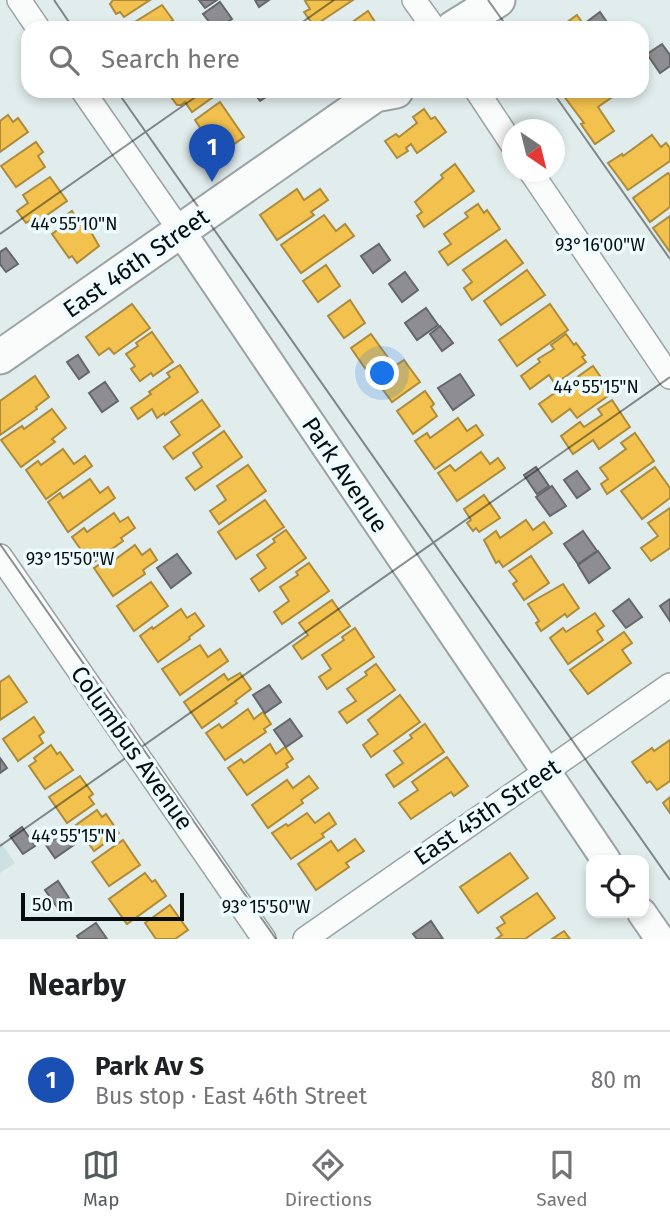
<!DOCTYPE html>
<html lang="en">
<head>
<meta charset="utf-8">
<style>
  :root { --surface:#fff; --page:#f2f2f2; --text:#202124; --muted:#757577; --line:#e0e0e0; --accent:#535b5c }
  body { margin:0; font-family:"Fira Sans",sans-serif; background:var(--page); color:var(--text) }
  .controls { position:absolute; right:21px; bottom:21px; display:grid; overflow:hidden; border-radius:14px; box-shadow:0 4px 10px #0003 }
  .controls button { width:63px; height:63px; display:grid; place-items:center; padding:0; border:0; border-bottom:2px solid var(--line); background:var(--surface); color:var(--text); font:35px sans-serif }
  .compass { position:absolute; left:502px; top:119px; width:63px; height:63px; border-radius:50%; background:var(--surface); box-shadow:0 4px 10px #0003; rotate:145deg }
  .scale { position:absolute; left:21px; bottom:18px; width:163px; box-sizing:border-box; padding-left:7px; border:4px solid #070d0e; border-top:0; font-size:19px; line-height:24px; white-space:nowrap; color:#070d0e; -webkit-text-stroke:5px #ecfcff; paint-order:stroke }
  .you { position:absolute; left:383px; top:374px; width:24px; height:24px; margin:-18px; border:5px solid #fff; border-radius:50%; background:#1a73e8; box-shadow:0 0 0 10px #1a73e833 }
  .badge { display:grid; place-items:center; width:46px; height:46px; border-radius:50%; background:var(--accent); color:#fff; font-size:23px; font-weight:700 }
  .pin { position:absolute; translate:-50% -58px; filter:drop-shadow(0 2px 4px #0008) }
  .pin::after { content:''; position:absolute; top:37px; width:24px; height:21px; background:inherit; clip-path:polygon(0 0,100% 0,50% 100%) }
  .list { margin:0; padding:0; list-style:none }
  h2 { display:flex; justify-content:space-between; align-items:center; height:91px; margin:0; padding:0 28px; font-size:30px }
  h2 small { font-size:23px; font-weight:400; color:var(--muted) }
  .list li { display:grid; grid-template-columns:46px 1fr auto; gap:21px; align-items:center; box-sizing:border-box; height:98px; padding:0 28px; border-top:2px solid var(--line) }
  .list b { display:block; font-size:26px; white-space:nowrap }
  .list p { margin:0; font-size:23px; white-space:nowrap; color:var(--muted) }
  .list em { font-size:23px; font-style:normal; color:var(--muted) }
  .icon { flex:none; width:38px; height:38px; fill:none; stroke:currentColor; stroke-width:2; stroke-linecap:round; stroke-linejoin:round }
  .map { position:relative; flex:none; width:670px; height:939px; overflow:hidden }
  .search { position:absolute; background:var(--surface); box-shadow:0 4px 10px #0003; left:21px; right:21px; top:21px; height:77px; display:flex; align-items:center; gap:18px; box-sizing:border-box; padding:0 24px; border-radius:21px; color:var(--muted); font-size:26px }
  .sheet { height:189px; background:var(--surface) }
  nav { display:flex; justify-content:space-around; align-items:center; box-sizing:border-box; height:98px; border-top:2px solid var(--line); background:var(--surface); font-size:19px; color:var(--muted) }
  nav a { display:grid; justify-items:center; gap:4px }
  nav .on { color:var(--accent) }
  .map>svg:first-child { display:block }
  .built { fill:#cde1e4 }
  .homes { fill:#f2c14e; stroke:#ac8b3b; stroke-width:2 }
  .industry { fill:#8d8d92; stroke:#65676a; stroke-width:2 }
  .lines { fill:none; stroke-linecap:round; stroke-linejoin:round }
  .minor-casing { stroke:#9ba3a4; stroke-width:26 }
  .tertiary-casing { stroke:#9ba3a4; stroke-width:32 }
  .secondary-casing { stroke:#9ba3a4; stroke-width:37 }
  .minor { stroke:#fafcfc; stroke-width:23 }
  .tertiary { stroke:#fafcfc; stroke-width:28 }
  .secondary { stroke:#fafcfc; stroke-width:33 }
  .ticks { fill:none; stroke:#070d0e; stroke-width:2; stroke-opacity:0.45 }
  .labels { text-anchor:middle; stroke-width:7; stroke-linejoin:round; paint-order:stroke }
  .street-label { font-size:24px; fill:#070d0e; stroke:#ecfcff }
  .ticks-label { font-size:18px; text-anchor:middle; fill:#070d0e; stroke:#ecfcff; stroke-width:7; stroke-linejoin:round; paint-order:stroke }
</style>
</head>
<body>
<div class="map">
<svg width="670" height="939" viewBox="0 0 670 939">
  <rect width="100%" height="100%" fill="#e1eced"/>
  <polygon class="built" points="0,841 15,863 0,873"/>
  <g class="homes">
    <polygon points="113,0 150,0 124,17 120,12 116,14 110,4"/>
    <polygon points="307,0 353,0 314,26 304,12 310,9 305,1"/>
    <polygon points="162,5 173,20 167,24 169,28 131,28 130,25"/>
    <polygon points="368,11 379,28 344,28"/>
    <polygon points="577,15 586,28 559,28"/>
    <polygon points="173,91 213,91 216,95 192,112 185,102 181,105 177,105 171,97"/>
    <polygon points="560,91 621,91 598,107 614,131 595,144 581,124 584,123"/>
    <polygon points="220,102 244,137 216,157 200,134 203,132 195,120"/>
    <polygon points="424,109 431,119 435,117 446,132 417,153 411,144 406,148 408,151 397,158 385,141 396,134 399,137 417,123 413,117"/>
    <polygon points="8,115 13,122 18,118 28,132 0,152 0,121"/>
    <polygon points="652,135 661,147 666,143 670,148 670,161 628,190 608,163 622,154 623,156"/>
    <polygon points="36,142 43,152 38,156 45,167 16,187 1,166"/>
    <polygon points="455,164 474,191 424,227 417,216 422,212 415,202 443,178 441,175"/>
    <polygon points="668,173 670,175 670,207 650,222 633,198"/>
    <polygon points="50,177 67,201 40,220 37,216 26,223 17,211 28,203 23,195"/>
    <polygon points="297,189 304,200 320,189 328,200 311,212 314,215 277,240 260,215"/>
    <polygon points="478,204 484,213 487,210 500,229 448,265 439,252 451,244 444,234 468,217 465,213"/>
    <polygon points="72,211 76,217 80,215 84,221 89,217 97,228 91,232 99,246 77,263 72,256 69,258 52,234 60,228 56,222"/>
    <polygon points="324,215 336,231 345,224 354,236 301,273 281,245"/>
    <polygon points="670,216 670,252 653,228"/>
    <polygon points="506,240 523,263 472,300 464,288 472,282 463,270"/>
    <polygon points="326,265 340,286 318,302 303,281"/>
    <polygon points="527,270 545,295 501,325 484,301"/>
    <polygon points="350,300 365,323 344,338 328,316"/>
    <polygon points="132,304 150,328 114,354 109,348 99,355 86,337"/>
    <polygon points="550,304 568,330 517,366 499,340"/>
    <polygon points="152,332 173,362 153,376 151,373 140,381 131,369 135,366 126,354 138,346 136,343"/>
    <polygon points="371,334 389,359 369,374 351,348"/>
    <polygon points="566,334 574,345 576,343 585,355 582,357 586,362 555,384 549,375 530,389 521,376 540,362 538,359 554,349 551,345"/>
    <polygon points="404,360 420,382 392,402 373,376 385,368 387,371"/>
    <polygon points="180,365 198,392 165,415 164,413 157,418 152,409 138,419 131,408 151,394 149,392 170,377 167,373"/>
    <polygon points="593,366 612,393 577,418 570,409 552,422 539,404"/>
    <polygon points="35,376 49,397 36,407 37,409 0,435 0,401"/>
    <polygon points="425,391 434,404 431,407 437,416 413,434 397,411"/>
    <polygon points="202,400 220,426 173,459 164,447 180,435 171,422"/>
    <polygon points="612,400 630,427 599,449 593,440 573,454 561,436 580,422 584,427 602,415 598,409"/>
    <polygon points="52,409 66,428 52,439 55,442 21,467 1,440 22,426 24,429"/>
    <polygon points="458,418 467,431 476,425 483,435 435,469 415,441 427,433 430,438"/>
    <polygon points="224,431 242,457 195,490 186,478 202,467 193,453"/>
    <polygon points="635,433 654,461 607,494 601,484 608,479 600,468 626,449 621,443"/>
    <polygon points="63,449 74,464 85,456 92,466 46,499 26,470 38,461 41,465"/>
    <polygon points="481,452 490,464 498,458 505,468 457,501 438,473 450,465 455,471"/>
    <polygon points="248,465 266,491 219,524 210,511 226,500 217,486"/>
    <polygon points="655,467 670,488 670,498 642,519 621,491"/>
    <polygon points="90,479 100,493 108,487 115,498 68,532 48,502 60,493 63,498"/>
    <polygon points="484,495 500,518 479,532 476,528 473,531 467,523 471,520 464,509"/>
    <polygon points="265,500 284,527 236,559 218,532"/>
    <polygon points="670,508 670,548 651,561 641,548 658,536 648,523"/>
    <polygon points="114,513 120,522 128,517 135,528 121,538 123,541 91,564 72,537 84,528 87,532"/>
    <polygon points="526,520 533,530 544,522 552,533 503,567 499,561 496,563 484,540 496,531 500,538"/>
    <polygon points="286,530 306,558 259,591 251,579 266,568 257,555 275,542 273,539"/>
    <polygon points="135,545 142,555 150,549 157,560 143,570 145,574 113,596 94,568 106,560 109,564"/>
    <polygon points="531,556 549,583 524,600 513,584 517,581 509,571"/>
    <polygon points="309,563 329,591 282,624 274,612 289,601 280,587 298,575 296,572"/>
    <polygon points="151,582 168,606 134,631 117,606"/>
    <polygon points="563,584 579,608 567,617 565,614 541,631 536,623 539,621 528,604"/>
    <polygon points="332,600 350,626 302,659 293,646 308,635 299,623"/>
    <polygon points="181,609 187,618 195,613 204,626 189,637 190,639 158,662 140,636 152,627 153,629"/>
    <polygon points="595,613 604,626 597,631 603,640 568,664 550,638 563,628 566,632"/>
    <polygon points="355,628 374,657 327,689 319,677 331,669 322,655 344,640 342,637"/>
    <polygon points="624,632 632,643 622,650 631,663 588,694 570,670"/>
    <polygon points="200,645 208,657 220,649 228,661 180,695 162,669"/>
    <polygon points="376,664 395,690 347,723 339,712 356,701 347,689 367,675 365,672"/>
    <polygon points="240,673 251,689 235,701 237,703 202,728 184,702 224,674 228,680"/>
    <polygon points="9,676 27,702 0,720 0,682"/>
    <polygon points="400,695 420,722 371,757 363,745 378,734 368,720"/>
    <polygon points="248,709 254,719 263,712 271,724 264,729 266,732 225,760 206,733 219,724 222,728"/>
    <polygon points="34,717 44,732 39,736 43,743 18,761 3,739"/>
    <polygon points="425,724 444,752 394,787 386,775 403,763 394,751 412,738 410,735"/>
    <polygon points="670,740 670,781 657,790 650,781 647,783 632,762 652,748 654,751"/>
    <polygon points="270,744 276,754 285,747 293,759 286,764 288,767 247,795 228,768 241,759 244,763"/>
    <polygon points="51,745 57,754 60,752 73,770 45,789 29,766 36,761 34,758"/>
    <polygon points="447,757 468,786 454,796 451,792 411,819 399,803 418,790 412,782"/>
    <polygon points="80,776 93,794 89,797 94,804 67,823 49,797"/>
    <polygon points="309,776 318,788 301,800 303,803 268,828 252,805 287,780 293,788"/>
    <polygon points="670,797 670,813 663,803"/>
    <polygon points="97,810 102,817 106,814 119,833 94,851 76,825"/>
    <polygon points="307,813 315,823 329,813 336,824 322,834 324,837 291,859 272,833 286,824 288,826"/>
    <polygon points="355,839 364,851 346,863 349,867 316,890 298,864 331,841 338,851"/>
    <polygon points="123,840 140,865 109,886 92,862"/>
    <polygon points="510,853 528,878 478,913 460,887"/>
    <polygon points="145,873 152,882 155,880 166,896 127,924 109,899"/>
    <polygon points="537,893 555,918 525,939 496,939 502,935 497,928 505,923 501,917"/>
    <polygon points="170,905 188,930 175,939 156,939 145,923"/>
    <polygon points="564,931 570,939 552,939"/>
  </g>
  <g class="industry">
    <polygon points="199,0 217,0 205,8"/>
    <polygon points="255,0 269,0 259,7"/>
    <polygon points="220,2 232,19 219,28 214,28 203,14"/>
    <polygon points="600,12 611,28 587,28 584,24"/>
    <polygon points="662,44 670,55 670,66 660,73 647,54"/>
    <polygon points="253,91 275,91 260,101"/>
    <polygon points="379,244 390,260 373,273 361,256"/>
    <polygon points="6,248 18,264 6,272 0,264 0,252"/>
    <polygon points="405,272 418,290 402,302 389,284"/>
    <polygon points="426,308 438,325 417,340 405,323"/>
    <polygon points="440,326 453,343 442,351 430,334"/>
    <polygon points="78,355 89,372 79,379 67,362"/>
    <polygon points="460,374 474,395 453,410 438,388"/>
    <polygon points="105,382 118,401 102,412 89,393"/>
    <polygon points="536,467 549,486 537,494 524,475"/>
    <polygon points="577,471 590,489 577,498 564,480"/>
    <polygon points="552,486 566,506 550,516 536,497"/>
    <polygon points="583,531 597,551 578,564 564,544"/>
    <polygon points="598,551 610,568 589,583 578,565"/>
    <polygon points="177,554 191,573 171,588 157,568"/>
    <polygon points="629,599 642,617 626,628 613,611"/>
    <polygon points="670,599 670,621 660,606"/>
    <polygon points="269,685 281,702 265,713 253,695"/>
    <polygon points="290,719 302,736 286,747 274,730"/>
    <polygon points="0,758 7,768 0,773"/>
    <polygon points="22,827 35,846 23,854 10,836"/>
    <polygon points="69,829 78,842 55,858 46,845"/>
    <polygon points="58,881 69,898 57,907 45,890"/>
    <polygon points="431,921 443,939 417,939 413,934"/>
    <polygon points="96,923 107,939 79,939 77,936"/>
  </g>
  <g class="lines">
    <defs>
      <g id="minor">
        <polyline points="19,0 38,28"/>
        <polyline points="414,0 434,28"/>
        <polyline points="83,91 181,232"/>
        <polyline points="477,91 512,144"/>
        <polyline points="531,172 670,377"/>
        <polyline points="0,556 264,939"/>
        <polyline points="305,939 670,685"/>
      </g>
      <g id="tertiary">
        <polyline points="181,232 606,860"/>
        <polyline points="642,913 660,939"/>
      </g>
      <g id="secondary">
        <polyline points="453,28 498,0"/>
        <polyline points="0,357 375,95 396,91"/>
      </g>
    </defs>
    <use href="#minor" class="minor-casing"/>
    <use href="#tertiary" class="tertiary-casing"/>
    <use href="#secondary" class="secondary-casing"/>
    <use href="#minor" class="minor"/>
    <use href="#tertiary" class="tertiary"/>
    <use href="#secondary" class="secondary"/>
  </g>
  <path class="ticks" d="M 54,0 L 73,28M 488,0 L 508,28M 294,28 L 334,0M 117,91 L 670,880M 552,91 L 670,259M 0,234 L 204,91M 0,544 L 276,939M 0,846 L 670,377"/>
  <g class="labels">
    <g class="street-label">
      <text transform="translate(136 263) rotate(-35)" y="8">East 46th Street</text>
      <text transform="translate(345 475) rotate(56)" y="8">Park Avenue</text>
      <text transform="translate(132 748) rotate(55)" y="8">Columbus Avenue</text>
      <text transform="translate(487 812) rotate(-34)" y="8">East 45th Street</text>
    </g>
  </g>
  <g class="ticks-label">
    <text x="74" y="230">44°55'10"N</text>
    <text x="600" y="251">93°16'00"W</text>
    <text x="596" y="393">44°55'15"N</text>
    <text x="70" y="565">93°15'50"W</text>
    <text x="74" y="842">44°55'15"N</text>
    <text x="266" y="913">93°15'50"W</text>
  </g>
</svg>
<div class="controls">
<button><svg class="icon" aria-label="locate" viewBox="0 0 24 24"><circle cx="12" cy="12" r="6"/><path d="M12 2v4M12 18v4M2 12h4M18 12h4"/></svg></button>
</div>
<svg class="compass" viewBox="-18 -18 36 36"><path d="M0-13l5 13h-10z" fill="#e53935"/><path d="M0 13l5-13h-10z" fill="#757577"/></svg>
<div class="scale">50 m</div>
<div class="you"></div>
<div class="pin badge" style="left:212px;top:182px;background:#1a4fb4">1</div>
<div class="search"><svg class="icon" aria-label="search" viewBox="0 0 24 24"><circle cx="10" cy="10" r="6"/><path d="M15 15l6 6"/></svg>Search here</div>
</div>
<section class="sheet">
<h2>Nearby<small></small></h2>
<ul class="list">
<li><span class="badge" style="background:#1a4fb4">1</span><div><b>Park Av S</b><p>Bus stop · East 46th Street</p></div><em>80 m</em></li>
</ul>
</section>
<nav>
<a class="on"><svg class="icon" aria-label="map" viewBox="0 0 24 24"><path d="M3 6l6-2 6 2 6-2v14l-6 2-6-2-6 2zM9 4v14M15 6v14"/></svg>Map</a>
<a><svg class="icon" aria-label="directions" viewBox="0 0 24 24"><path d="M12 3l9 9-9 9-9-9zM9 14v-3h6M13 9l2 2-2 2"/></svg>Directions</a>
<a><svg class="icon" aria-label="saved" viewBox="0 0 24 24"><path d="M7 4h10v16l-5-4-5 4z"/></svg>Saved</a>
</nav>
</body>
</html>
